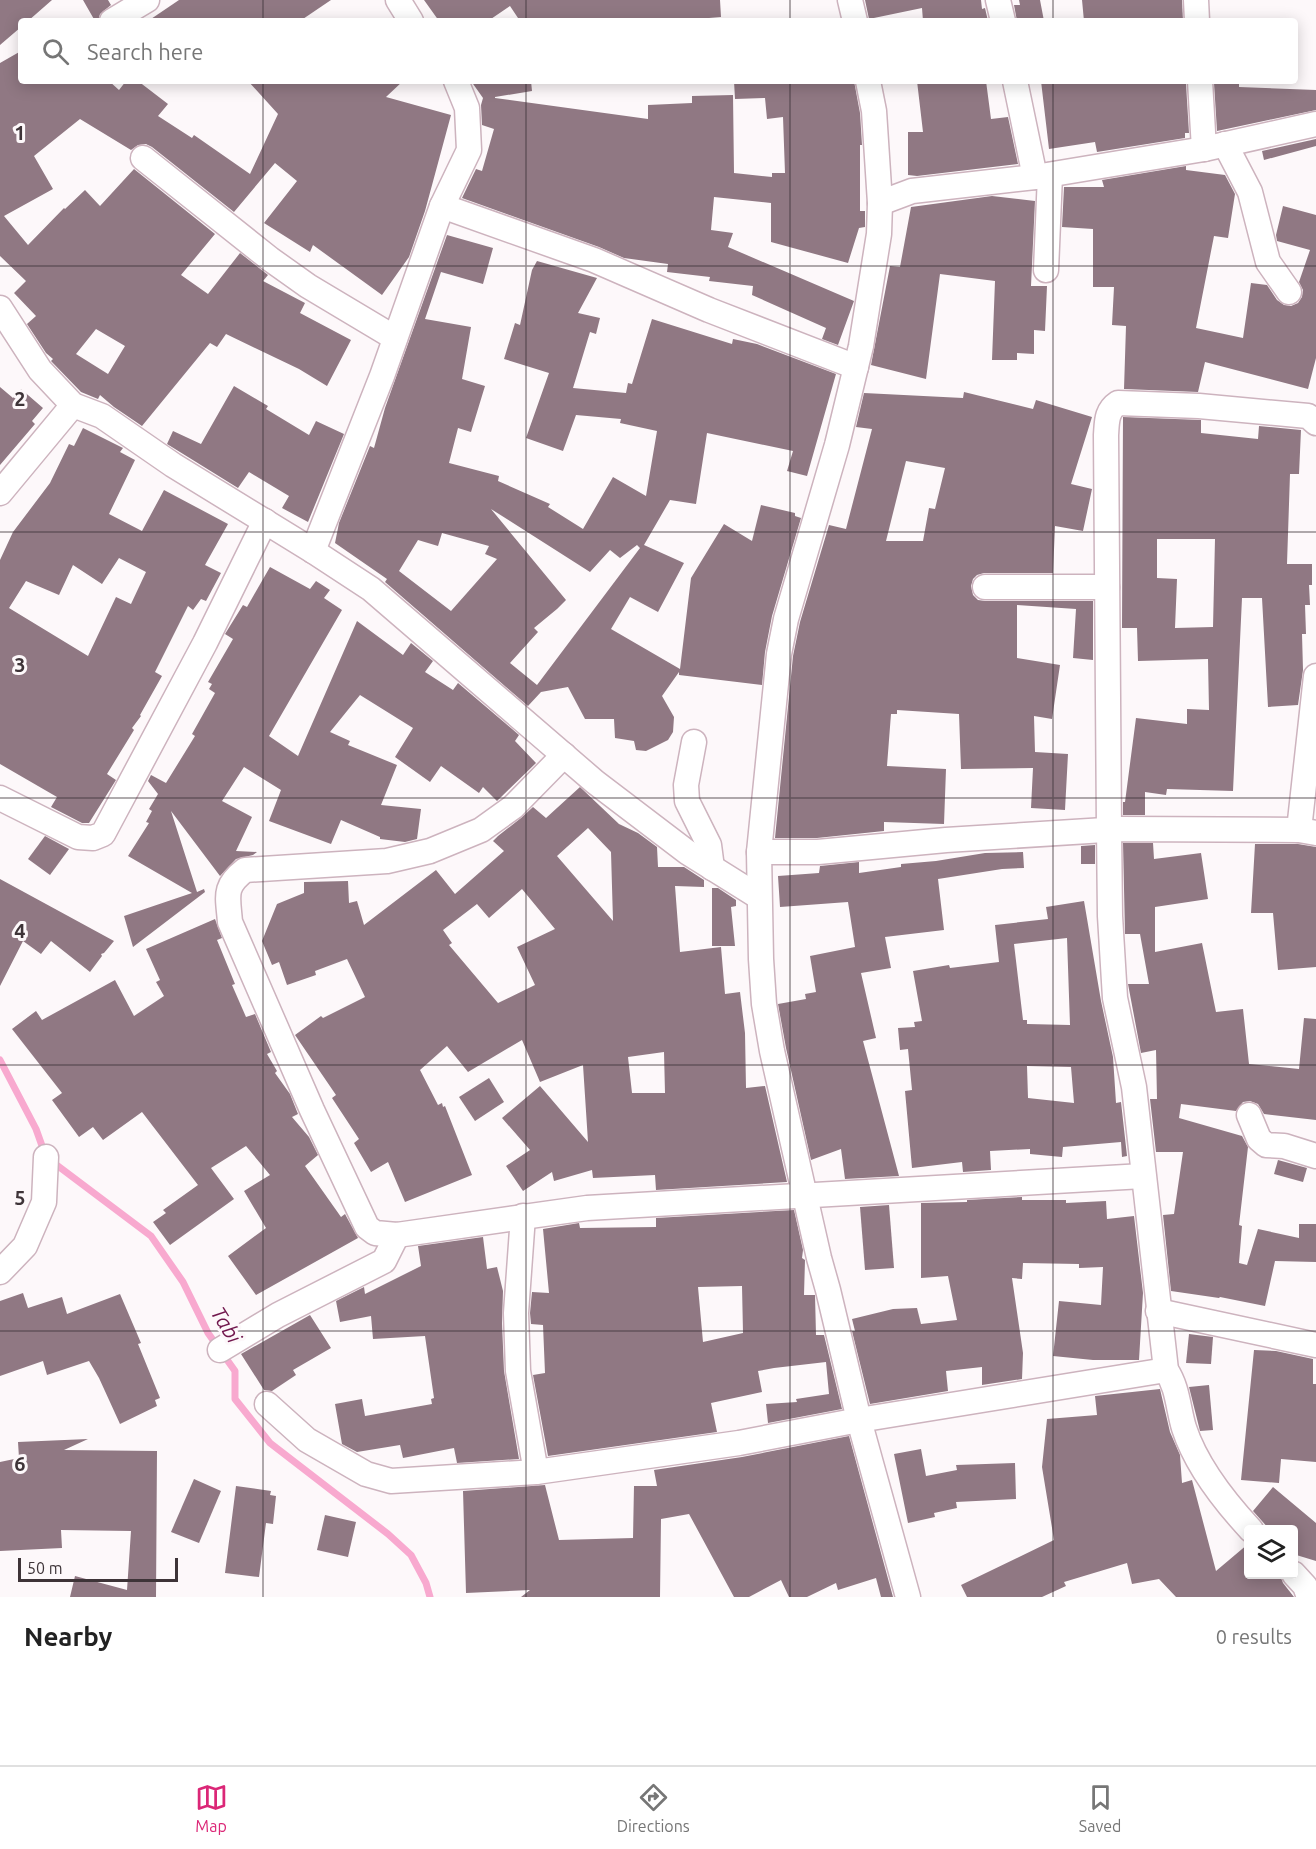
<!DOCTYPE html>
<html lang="en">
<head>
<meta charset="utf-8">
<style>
  :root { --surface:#fff; --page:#f6f6f6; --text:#222; --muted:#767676; --line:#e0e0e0; --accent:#db2777 }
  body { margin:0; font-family:Ubuntu,sans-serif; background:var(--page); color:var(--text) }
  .controls { position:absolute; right:18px; bottom:18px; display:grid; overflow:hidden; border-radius:6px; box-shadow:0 3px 15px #0003 }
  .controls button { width:54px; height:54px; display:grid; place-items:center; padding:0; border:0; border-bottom:2px solid var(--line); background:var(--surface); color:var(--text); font:30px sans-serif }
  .scale { position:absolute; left:18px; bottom:15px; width:160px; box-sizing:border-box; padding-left:6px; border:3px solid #3e3438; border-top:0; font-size:16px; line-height:21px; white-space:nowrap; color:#3e3438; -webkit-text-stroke:4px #fdf8fa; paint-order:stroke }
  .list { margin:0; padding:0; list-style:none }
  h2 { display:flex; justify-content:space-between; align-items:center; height:78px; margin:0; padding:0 24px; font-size:26px }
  h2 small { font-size:20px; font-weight:400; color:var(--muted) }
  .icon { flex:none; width:33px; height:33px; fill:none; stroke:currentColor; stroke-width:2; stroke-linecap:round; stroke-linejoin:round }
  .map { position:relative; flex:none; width:1316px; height:1597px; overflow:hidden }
  .search { position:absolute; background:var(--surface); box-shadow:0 3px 15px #0003; left:18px; right:18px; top:18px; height:66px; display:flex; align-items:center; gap:15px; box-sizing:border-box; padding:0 21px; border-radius:6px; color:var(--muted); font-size:22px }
  .sheet { height:168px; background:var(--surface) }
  nav { display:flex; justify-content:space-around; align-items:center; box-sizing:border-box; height:84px; border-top:2px solid var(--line); background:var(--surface); font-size:16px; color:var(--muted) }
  nav a { display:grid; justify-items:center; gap:3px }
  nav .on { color:var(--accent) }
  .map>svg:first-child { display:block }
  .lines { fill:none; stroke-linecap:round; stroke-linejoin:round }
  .stream { stroke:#f8a9cf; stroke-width:7 }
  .building { fill:#907883; fill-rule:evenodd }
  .minor-casing { stroke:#cdb3be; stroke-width:27 }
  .minor { stroke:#fff; stroke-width:24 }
  .grid { fill:none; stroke:#3e3438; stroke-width:1.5; stroke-opacity:0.55 }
  .labels { text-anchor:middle; stroke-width:6; stroke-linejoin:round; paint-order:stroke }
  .water-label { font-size:21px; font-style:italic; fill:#70164c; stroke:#fdf8fa }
  .grid-label { font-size:20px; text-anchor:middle; font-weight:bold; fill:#3e3438; stroke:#fdf8fa; stroke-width:6; stroke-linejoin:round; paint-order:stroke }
</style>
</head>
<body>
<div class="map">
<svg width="1316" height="1597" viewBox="0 0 1316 1597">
  <rect width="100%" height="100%" fill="#fdf8fa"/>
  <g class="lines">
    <polyline class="stream" points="0,1060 36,1129 46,1157 151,1236 183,1282 208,1333 235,1371 235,1399 270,1443 388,1534 411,1555 426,1583 430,1597"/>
  </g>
  <g class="building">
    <polygon points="0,0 52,0 28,21 21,21 21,27 0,45"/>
    <polygon points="83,0 108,0 111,5 100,14 98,21 95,21"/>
    <polygon points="179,0 331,0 300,21 148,21"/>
    <polygon points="424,0 720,0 721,17 673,21 520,21 510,6 488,21 439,21"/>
    <polygon points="865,0 981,0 982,9 985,8 988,21 923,21 922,8 869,19"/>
    <polygon points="1019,0 1040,0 1044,21 1017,21 1014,5 1020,5"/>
    <polygon points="1082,0 1182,0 1183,21 1084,21"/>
    <path d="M 21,51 L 21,81 L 109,81 L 119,90 L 126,81 L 138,81 L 168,104 L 158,116 L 192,138 L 194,135 L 250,174 L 278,114 L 248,81 L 403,81 L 386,97 L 451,115 L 425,211 L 409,257 L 382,295 L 313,245 L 310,252 L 264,223 L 297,181 L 275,163 L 234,212 L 152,147 L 146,144 L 138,145 L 131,150 L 80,119 L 34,156 L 53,189 L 4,216 L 28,245 L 64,208 L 65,209 L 85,190 L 100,206 L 134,169 L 215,234 L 181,275 L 208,294 L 240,253 L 268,275 L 263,281 L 305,303 L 300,313 L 351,340 L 327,386 L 299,369 L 226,334 L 217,347 L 210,343 L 142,426 L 114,407 L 100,395 L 98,399 L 81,392 L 51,361 L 53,359 L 46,353 L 27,324 L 36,316 L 14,293 L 26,281 L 0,256 L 0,63 ZM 96,329 L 125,346 L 108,374 L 76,354 Z"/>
    <polygon points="471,81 531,81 532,91 495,97 495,98 648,119 648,105 692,103 692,96 733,95 734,173 772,177 772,173 785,173 783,117 767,119 765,98 735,99 734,81 854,81 860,113 862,145 860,145 860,211 865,211 865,227 859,228 848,263 771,242 771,203 714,197 711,230 733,233 728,247 854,301 838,345 822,339 826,328 752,295 753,286 709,281 710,277 667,272 668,264 624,258 599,247 462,198 476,169 482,171 494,129 482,125 481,105 483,98"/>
    <polygon points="917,81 986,81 991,119 1008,117 1018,164 917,176 908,175 908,132 923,132"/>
    <polygon points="1041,81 1179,81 1180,84 1186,84 1189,133 1185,133 1185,138 1097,152 1095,142 1049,149"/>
    <polygon points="1239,82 1239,87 1316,90 1316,110 1217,131 1214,83"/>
    <polygon points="1316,139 1316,146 1264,160 1262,151"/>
    <polygon points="1186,166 1186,170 1225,175 1235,194 1228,238 1214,236 1196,328 1243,338 1251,283 1267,285 1277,300 1284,305 1291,306 1298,303 1302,297 1303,290 1299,282 1310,250 1277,241 1276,235 1283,206 1316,215 1316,358 1308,389 1205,362 1198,392 1124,389 1126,326 1112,325 1114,287 1093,287 1093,229 1062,227 1064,187 1104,187 1102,180"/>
    <polygon points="992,196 1035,201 1031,286 1047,286 1045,331 1034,330 1034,354 1017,353 1017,360 992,360 995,281 940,274 926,379 871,365 890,266 900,267 911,207"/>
    <path d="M 447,235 L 493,248 L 483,284 L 441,272 L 425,319 L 471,327 L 462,379 L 485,386 L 471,432 L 458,428 L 449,463 L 499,476 L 498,481 L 550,504 L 548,507 L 583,529 L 613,477 L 646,496 L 657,431 L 620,423 L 621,419 L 576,415 L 563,451 L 526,438 L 549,373 L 504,359 L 515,323 L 520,325 L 532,270 L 537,261 L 597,278 L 578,313 L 600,318 L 596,334 L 590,332 L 573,388 L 626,393 L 628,383 L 632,384 L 652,319 L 732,344 L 733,339 L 757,344 L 836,374 L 807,476 L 787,471 L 793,451 L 707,433 L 696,504 L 670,500 L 644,545 L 684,563 L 658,612 L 630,597 L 611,629 L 680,669 L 691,578 L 724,524 L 752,541 L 761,505 L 795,513 L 795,516 L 801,518 L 772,616 L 765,652 L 762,685 L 679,675 L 679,672 L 662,696 L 674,717 L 673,732 L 668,740 L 646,751 L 636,750 L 634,741 L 615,738 L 614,719 L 585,719 L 568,687 L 541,692 L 528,706 L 385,582 L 387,579 L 335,543 L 339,523 L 370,446 L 374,448 L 385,408 ZM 491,509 L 590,572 L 610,550 L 620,558 L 637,545 L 640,548 L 537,685 L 510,663 L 538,632 L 534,628 L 557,609 L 566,600 ZM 442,533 L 489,546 L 485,554 L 497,559 L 451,611 L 399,571 L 418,540 L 438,546 Z"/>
    <polygon points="234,386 268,406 266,409 309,435 316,421 344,434 308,522 282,508 289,496 249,472 238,488 167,444 173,431 201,444"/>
    <polygon points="0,387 13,398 21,389 43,408 32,421 35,424 0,465"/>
    <path d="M 964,392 L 1033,409 L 1036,400 L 1092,417 L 1071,484 L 1092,489 L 1083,531 L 1055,526 L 1053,573 L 984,573 L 977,575 L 973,579 L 971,586 L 973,595 L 978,600 L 985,601 L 1093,601 L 1093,660 L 1073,658 L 1076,609 L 1017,605 L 1017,658 L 1060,665 L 1052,719 L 1034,716 L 1035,752 L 1068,754 L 1065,810 L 1031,808 L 1033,768 L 961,769 L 959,714 L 897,710 L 897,714 L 891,714 L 887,766 L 946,769 L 944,824 L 884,822 L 884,831 L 817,838 L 775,838 L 793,656 L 800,622 L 829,525 L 846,529 L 872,429 L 856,427 L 864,393 L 963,398 ZM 906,461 L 945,468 L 935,509 L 929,508 L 923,541 L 886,541 Z"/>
    <path d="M 1123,417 L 1201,420 L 1201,433 L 1258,439 L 1259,426 L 1301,430 L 1299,474 L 1290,474 L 1287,564 L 1312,564 L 1312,585 L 1309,585 L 1310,605 L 1305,605 L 1306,634 L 1302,634 L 1303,670 L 1298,705 L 1268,707 L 1262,598 L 1242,598 L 1233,791 L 1167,789 L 1166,795 L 1145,792 L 1145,815 L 1123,815 L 1123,802 L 1125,802 L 1136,718 L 1187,724 L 1187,709 L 1209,710 L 1208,659 L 1138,661 L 1137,628 L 1122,628 ZM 1157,539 L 1215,539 L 1213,627 L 1175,628 L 1177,579 L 1157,578 Z"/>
    <path d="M 83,428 L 123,448 L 120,452 L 135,460 L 109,514 L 142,531 L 164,490 L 228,524 L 205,565 L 221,573 L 206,601 L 201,599 L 193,610 L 188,606 L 155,672 L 162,676 L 140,715 L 141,716 L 132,728 L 134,730 L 107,774 L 116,780 L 89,823 L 82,823 L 51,807 L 57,797 L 0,764 L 0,560 L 13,532 L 50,483 L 69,444 L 74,446 ZM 119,558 L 146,572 L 131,604 L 116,597 L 88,656 L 9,608 L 26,581 L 59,595 L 73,565 L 102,584 Z"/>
    <polygon points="270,567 310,589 316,581 330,590 324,598 342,610 269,736 298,756 357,621 403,655 411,643 433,661 425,672 453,690 458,683 519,735 515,741 536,763 497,801 483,787 479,793 441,766 430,782 395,757 413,728 360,695 330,732 350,741 348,745 397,765 381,805 421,809 417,839 405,842 380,839 380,837 341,820 331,844 269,821 281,790 244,767 222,801 252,817 236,851 257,852 253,855 236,859 220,876 171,811 197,892 204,889 205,892 133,947 124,916 192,893 128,856 149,823 146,822 152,811 149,809 158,794 148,781 151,775 166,783 195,736 192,734 215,693 209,689 212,684 208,682 233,639 225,634 243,605 247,607"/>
    <path d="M 580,787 L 619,824 L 638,833 L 657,847 L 658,867 L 684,867 L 704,880 L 704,887 L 675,886 L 680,952 L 721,947 L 725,994 L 740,992 L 745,1033 L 746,1088 L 765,1086 L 787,1182 L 656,1190 L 655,1175 L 593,1178 L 592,1170 L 554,1181 L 552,1172 L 523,1191 L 506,1166 L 530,1150 L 502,1118 L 540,1086 L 588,1142 L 583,1065 L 540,1082 L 522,1040 L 468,1072 L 447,1046 L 420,1070 L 438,1105 L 442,1103 L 443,1107 L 445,1106 L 472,1175 L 405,1202 L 388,1162 L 371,1172 L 354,1143 L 359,1139 L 332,1098 L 336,1095 L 295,1035 L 321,1016 L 323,1018 L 365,997 L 347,959 L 315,971 L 316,975 L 287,985 L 279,962 L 272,965 L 262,941 L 277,904 L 304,893 L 304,882 L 348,881 L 349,903 L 357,901 L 364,925 L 436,870 L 455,894 L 504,851 L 493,841 L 498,836 L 521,818 L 533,807 L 546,818 ZM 588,828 L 611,852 L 613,921 L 557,856 ZM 522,889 L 555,929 L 517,947 L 535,985 L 498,1003 L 449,945 L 452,943 L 443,930 L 477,904 L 489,918 ZM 664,1052 L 665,1093 L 632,1093 L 628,1057 Z"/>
    <polygon points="45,836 69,849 50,875 28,859"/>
    <polygon points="1123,843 1153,843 1154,859 1201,853 1208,899 1155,907 1155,952 1202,943 1216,1012 1243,1009 1249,1064 1299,1069 1304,1018 1316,1019 1316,1120 1264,1114 1258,1104 1250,1101 1243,1102 1236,1111 1181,1104 1179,1118 1242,1136 1248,1147 1239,1225 1242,1226 1239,1263 1247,1265 1258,1229 1299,1238 1299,1224 1316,1224 1316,1262 1275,1261 1265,1306 1220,1297 1219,1298 1171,1291 1163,1215 1174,1214 1183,1152 1156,1152 1150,1099 1157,1099 1156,1050 1141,1053 1128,984 1149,984 1140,934 1125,934"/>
    <polygon points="1255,844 1298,844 1316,847 1316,967 1278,970 1273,913 1251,913"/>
    <polygon points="1095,845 1095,864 1081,864 1081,846"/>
    <polygon points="1023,852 1024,868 1002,869 938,879 944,930 885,937 891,968 861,973 876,1038 863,1041 899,1176 845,1179 841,1149 811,1160 786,1048 778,1004 806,999 805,994 816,992 810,956 855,947 848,902 780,907 778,876 819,873 820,866 859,862 859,873 901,867 901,864 936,861 985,853"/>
    <polygon points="0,879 114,941 104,953 101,954 102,956 90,972 51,941 41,954 23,941 0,986"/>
    <polygon points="712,888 718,888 736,900 736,906 731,907 735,946 712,946"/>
    <path d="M 1084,901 L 1101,1001 L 1113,1057 L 1116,1103 L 1121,1102 L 1127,1156 L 1122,1157 L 1121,1142 L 1063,1147 L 1062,1157 L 1030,1154 L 1030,1149 L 990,1151 L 991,1170 L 963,1172 L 962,1162 L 912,1168 L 905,1091 L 912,1090 L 908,1049 L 900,1050 L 898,1028 L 915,1027 L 914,1022 L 922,1021 L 913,971 L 949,965 L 950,968 L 999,962 L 995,925 L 1048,919 L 1046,907 ZM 1067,938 L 1070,1025 L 1027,1024 L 1027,1020 L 1023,1020 L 1014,944 ZM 1027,1066 L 1071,1067 L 1074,1103 L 1028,1098 Z"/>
    <polygon points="215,919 222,938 217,940 235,984 232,985 246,1017 255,1014 271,1052 267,1054 277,1071 275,1073 290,1094 298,1114 292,1117 309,1137 318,1155 305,1166 341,1217 345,1214 358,1238 256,1295 228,1256 266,1228 244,1191 270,1175 246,1146 211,1168 234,1199 170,1245 153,1222 166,1213 163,1210 198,1185 142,1112 103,1140 93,1127 79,1137 52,1100 62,1093 12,1029 36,1011 42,1020 115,980 134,1016 164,996 156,982 160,980 146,949"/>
    <polygon points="489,1078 504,1102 475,1121 459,1097"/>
    <polygon points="1278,1160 1307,1168 1303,1182 1274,1174"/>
    <polygon points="1022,1197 1022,1200 1066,1200 1066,1203 1106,1201 1107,1219 1134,1216 1143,1293 1139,1360 1093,1360 1053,1356 1059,1301 1101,1305 1103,1267 1079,1268 1079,1264 1023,1263 1022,1279 1012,1278 1023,1353 1022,1379 982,1385 982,1367 946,1371 948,1391 870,1404 852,1331 855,1331 852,1319 893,1309 917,1308 921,1324 957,1320 948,1276 921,1278 921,1203 967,1202 967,1200"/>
    <polygon points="889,1205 894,1268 865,1270 860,1207"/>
    <path d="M 794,1210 L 803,1250 L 802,1258 L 805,1260 L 804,1295 L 815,1295 L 816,1335 L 824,1335 L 842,1409 L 768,1423 L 766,1404 L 797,1402 L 796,1399 L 829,1394 L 826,1362 L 774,1368 L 758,1371 L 762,1392 L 711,1403 L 717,1432 L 548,1456 L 533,1375 L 545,1373 L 543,1325 L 531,1324 L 530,1313 L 532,1292 L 549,1293 L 543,1229 L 579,1223 L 580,1228 L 656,1227 L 656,1218 ZM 742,1286 L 743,1333 L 703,1342 L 698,1287 Z"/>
    <polygon points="483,1237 487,1269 497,1267 503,1291 502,1323 504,1371 519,1459 457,1463 454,1448 403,1458 400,1445 357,1452 342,1444 335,1404 362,1399 365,1416 432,1404 431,1399 434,1398 425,1336 373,1339 371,1316 340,1322 336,1301 364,1287 365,1294 421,1266 418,1246"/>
    <polygon points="23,1293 28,1308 62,1297 67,1314 120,1294 141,1343 138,1344 160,1398 155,1400 157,1406 120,1424 99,1378 89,1361 47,1375 43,1361 0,1376 0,1301"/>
    <polygon points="310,1315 331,1348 293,1370 296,1375 272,1391 264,1390 241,1354"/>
    <polygon points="1189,1334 1213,1337 1211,1364 1186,1363"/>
    <polygon points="1254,1350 1276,1351 1313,1359 1313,1384 1316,1384 1316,1462 1281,1459 1279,1483 1241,1480"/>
    <polygon points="1209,1385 1213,1430 1200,1431 1189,1387"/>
    <polygon points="1160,1389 1170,1432 1180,1455 1182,1483 1192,1480 1216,1571 1248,1544 1248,1575 1280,1575 1283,1583 1294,1597 1176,1597 1159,1579 1132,1584 1127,1563 1064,1582 1066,1586 1042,1597 967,1597 961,1585 1054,1540 1042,1467 1047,1419 1097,1415 1095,1396"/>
    <polygon points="849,1436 893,1597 881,1597 876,1578 838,1590 836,1583 807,1597 789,1597 781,1580 749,1597 734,1597 689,1514 661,1519 660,1597 521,1597 530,1590 466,1593 463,1491 545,1485 559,1540 633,1538 634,1486 657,1486 654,1470 742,1457"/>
    <polygon points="88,1439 64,1450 157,1451 156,1597 70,1597 75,1576 127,1590 131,1531 61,1530 62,1548 0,1551 0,1462 19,1458 18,1442"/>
    <polygon points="921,1449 926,1476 957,1470 956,1465 1015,1463 1016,1499 956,1502 957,1508 934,1513 935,1517 908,1523 894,1454"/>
    <polygon points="194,1479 221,1491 199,1543 171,1532"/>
    <polygon points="236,1486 271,1491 270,1495 276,1496 273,1524 266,1523 259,1577 225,1573"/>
    <polygon points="1273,1487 1316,1523 1316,1561 1293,1554 1293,1530 1270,1530 1253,1511"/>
    <polygon points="325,1515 356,1522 348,1557 317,1550"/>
  </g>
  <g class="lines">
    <defs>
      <g id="minor">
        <polyline points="398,0 411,21"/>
        <polyline points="850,0 855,21"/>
        <polyline points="998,0 1003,21"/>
        <polyline points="1196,0 1197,21"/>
        <polyline points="112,21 147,0"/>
        <polyline points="868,81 874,111 880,203 879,234 861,346 837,445 786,619 779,654 759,852 761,959 764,1004 772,1051 819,1258 828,1290 859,1420 908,1597"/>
        <polyline points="1015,81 1035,177"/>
        <polyline points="1200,81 1204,149"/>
        <polyline points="1225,144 1250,192 1268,262 1289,292"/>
        <polyline points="143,158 270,259 308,286 395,338"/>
        <polyline points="880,203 912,191 1035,177 1204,149 1316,124"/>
        <polyline points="442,206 594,260 709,310 856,367"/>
        <polyline points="1046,270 1050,175"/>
        <polyline points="0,308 40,370 73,405 102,416 173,465 313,551 371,589 595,782 687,852 759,897"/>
        <polyline points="0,493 73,405"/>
        <polyline points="313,551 382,376 442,206 469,150 467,108 456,81"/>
        <polyline points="985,587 1107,587"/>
        <polyline points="694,742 686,785 687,801 709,845 712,868"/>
        <path d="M 564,755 L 513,807 L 481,830 L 430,851 L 387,861 L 245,870 C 223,887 228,896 230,922 L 312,1110 L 367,1227 L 375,1233 L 397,1235 L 587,1208 L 1143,1176"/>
        <polyline points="0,798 78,837 93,838 103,834 205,643 265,521"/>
        <polyline points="1299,830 1316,676"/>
        <polyline points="759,852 818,852 946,840 1121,829 1299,830 1316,833"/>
        <polyline points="1249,1115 1259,1139 1266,1145 1284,1146 1316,1156"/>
        <polyline points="523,1216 516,1313 518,1371 536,1472"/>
        <polyline points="0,1272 25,1246 44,1202 46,1157"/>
        <polyline points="1158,1311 1316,1345"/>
        <polyline points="220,1350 278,1315 384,1261 397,1235"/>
        <polyline points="267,1404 307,1440 366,1474 391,1481 536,1472 739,1443 859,1420 1166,1370"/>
        <path d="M 1251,1530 C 1225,1502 1196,1465 1184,1428 C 1178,1408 1178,1388 1166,1370 L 1134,1087 L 1115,998 L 1110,916 L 1109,829 L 1106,435 C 1107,422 1106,411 1118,403 L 1199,406 L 1308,416 L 1316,423"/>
        <polyline points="1294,1574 1305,1586 1309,1597"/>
      </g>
    </defs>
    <use href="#minor" class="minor-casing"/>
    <use href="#minor" class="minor"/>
  </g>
  <path class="grid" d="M 263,0 L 263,21M 526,0 L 526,21M 790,0 L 790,21M 1053,0 L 1053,21M 263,81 L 263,1597M 526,81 L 526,1597M 790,81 L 790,1597M 1053,81 L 1053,1597M 0,266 L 1316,266M 0,532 L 1316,532M 0,798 L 1316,798M 0,1065 L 1316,1065M 0,1331 L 1316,1331"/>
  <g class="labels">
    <g class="water-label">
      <text transform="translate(226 1325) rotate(58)" y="7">Tabi</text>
    </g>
  </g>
  <g class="grid-label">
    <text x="20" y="140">1</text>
    <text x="20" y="406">2</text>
    <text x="20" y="672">3</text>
    <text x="20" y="938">4</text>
    <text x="20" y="1205">5</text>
    <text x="20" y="1471">6</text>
  </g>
</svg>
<div class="controls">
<button><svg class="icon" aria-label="layers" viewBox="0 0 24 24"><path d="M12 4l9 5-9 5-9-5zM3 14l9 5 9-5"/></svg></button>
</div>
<div class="scale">50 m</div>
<div class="search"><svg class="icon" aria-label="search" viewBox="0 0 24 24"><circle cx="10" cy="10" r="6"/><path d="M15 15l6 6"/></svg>Search here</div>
</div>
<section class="sheet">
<h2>Nearby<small>0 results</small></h2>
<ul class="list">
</ul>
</section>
<nav>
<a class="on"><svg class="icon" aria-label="map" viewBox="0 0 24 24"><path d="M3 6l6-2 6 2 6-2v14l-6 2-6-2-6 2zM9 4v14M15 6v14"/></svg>Map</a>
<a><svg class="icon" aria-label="directions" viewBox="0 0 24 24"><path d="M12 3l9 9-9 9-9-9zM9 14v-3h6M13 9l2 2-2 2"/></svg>Directions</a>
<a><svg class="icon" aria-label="saved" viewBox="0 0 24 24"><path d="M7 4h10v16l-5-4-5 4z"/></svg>Saved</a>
</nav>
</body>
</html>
